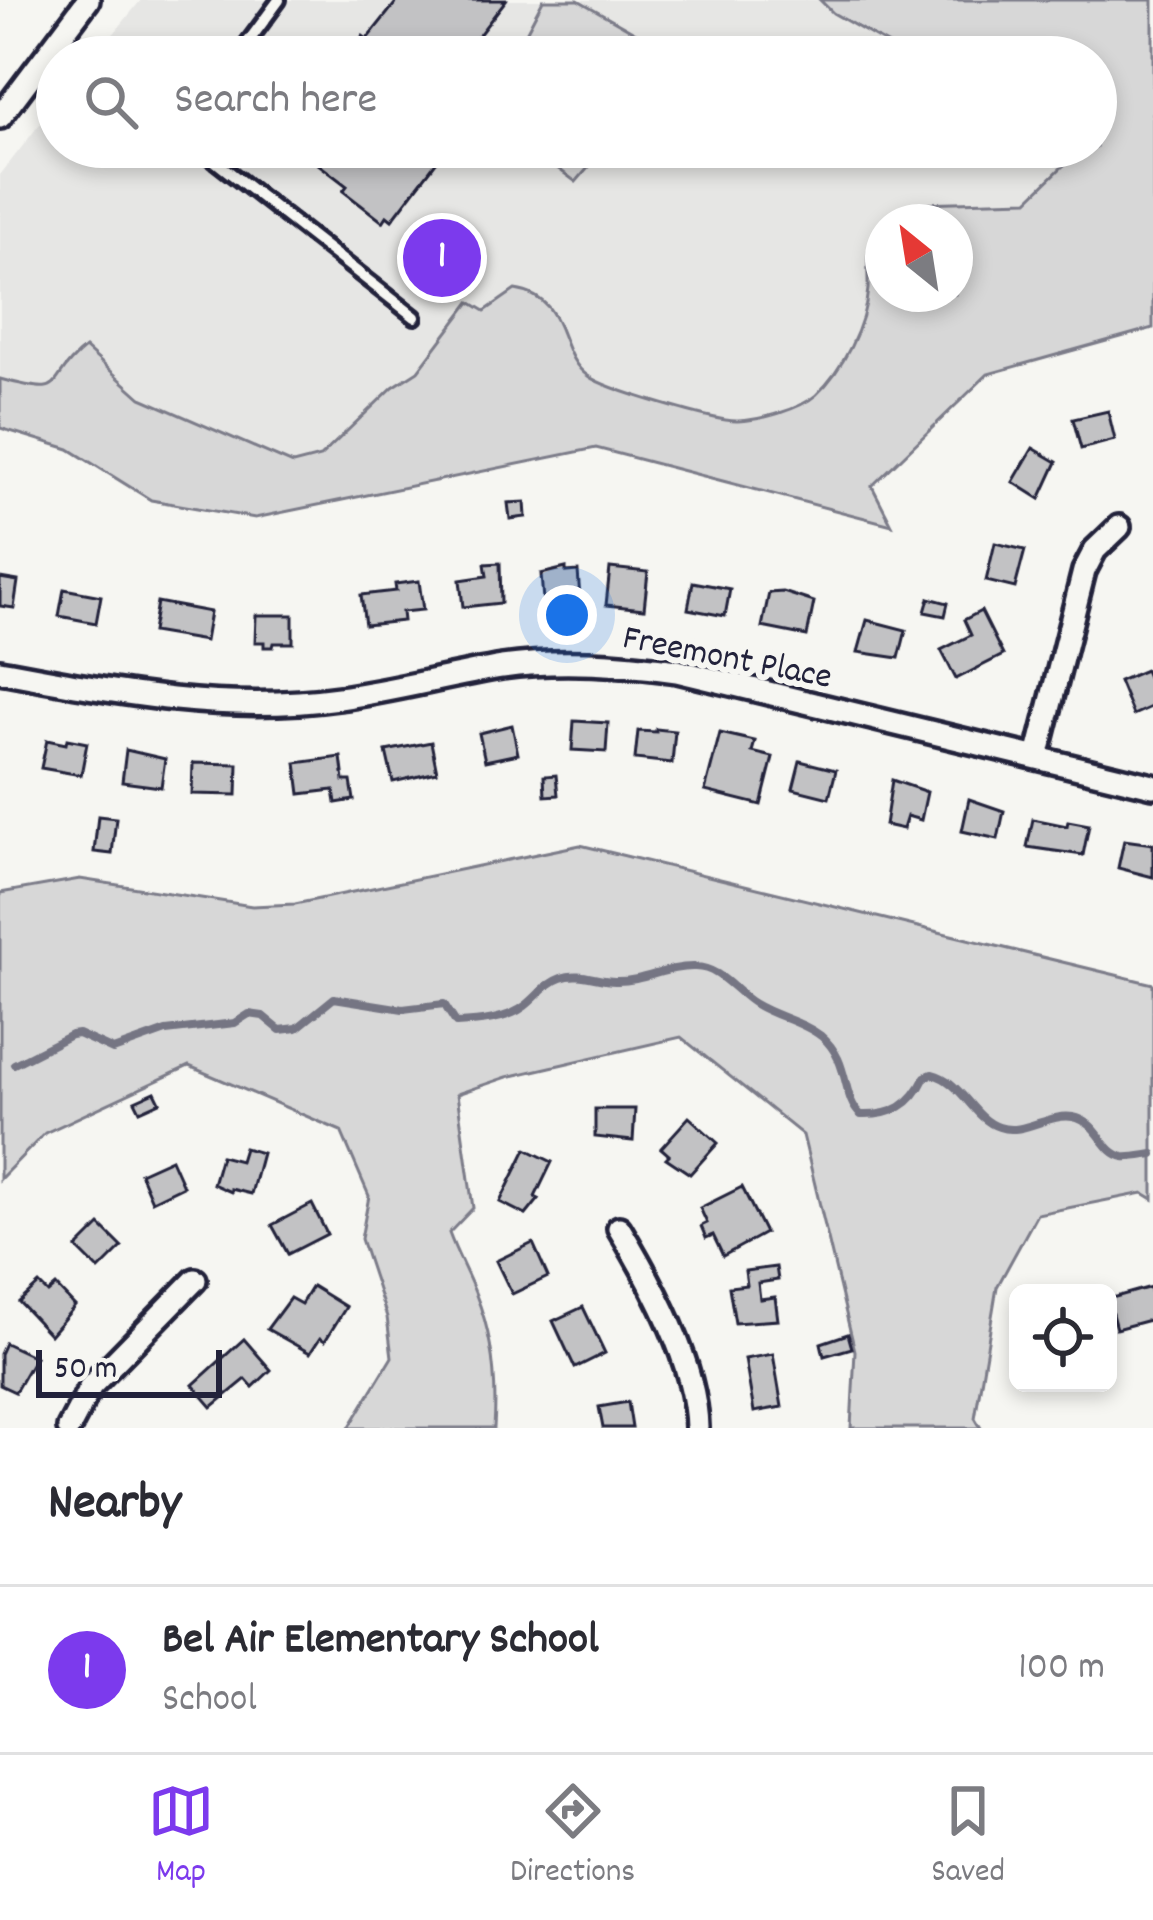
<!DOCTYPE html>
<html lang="en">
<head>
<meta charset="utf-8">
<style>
  :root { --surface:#fff; --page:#f7f7f7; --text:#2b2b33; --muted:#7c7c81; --line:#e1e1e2; --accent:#7c3aed }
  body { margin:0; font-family:Dekko,sans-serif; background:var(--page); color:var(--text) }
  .controls { position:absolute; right:36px; bottom:36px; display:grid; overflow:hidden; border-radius:18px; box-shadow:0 6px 18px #0003 }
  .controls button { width:108px; height:108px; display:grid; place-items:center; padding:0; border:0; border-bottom:3px solid var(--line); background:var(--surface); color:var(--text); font:60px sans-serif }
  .compass { position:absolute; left:865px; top:204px; width:108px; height:108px; border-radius:50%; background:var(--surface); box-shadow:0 6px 18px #0003; rotate:330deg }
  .scale { position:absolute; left:36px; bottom:30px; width:186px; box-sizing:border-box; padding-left:12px; border:6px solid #22223b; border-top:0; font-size:33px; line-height:42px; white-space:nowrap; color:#22223b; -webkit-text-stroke:9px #f6f6f2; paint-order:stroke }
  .you { position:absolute; left:567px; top:615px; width:42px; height:42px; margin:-30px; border:9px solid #fff; border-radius:50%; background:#1a73e8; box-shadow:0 0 0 18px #1a73e833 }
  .badge { display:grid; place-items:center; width:78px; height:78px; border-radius:50%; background:var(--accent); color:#fff; font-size:39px; font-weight:700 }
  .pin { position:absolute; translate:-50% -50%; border:6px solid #fff; box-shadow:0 3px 12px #0006 }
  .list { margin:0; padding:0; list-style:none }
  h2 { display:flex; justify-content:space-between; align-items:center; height:156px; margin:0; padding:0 48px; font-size:51px }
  h2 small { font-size:39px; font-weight:400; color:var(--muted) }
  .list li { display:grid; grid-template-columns:78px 1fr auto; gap:36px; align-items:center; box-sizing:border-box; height:168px; padding:0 48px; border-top:3px solid var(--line) }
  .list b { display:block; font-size:45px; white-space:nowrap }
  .list p { margin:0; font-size:39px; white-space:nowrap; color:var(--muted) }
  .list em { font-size:39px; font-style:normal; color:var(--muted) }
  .icon { flex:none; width:66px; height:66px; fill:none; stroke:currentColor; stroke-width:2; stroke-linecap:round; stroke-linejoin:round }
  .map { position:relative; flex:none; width:1153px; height:1428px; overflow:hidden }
  .search { position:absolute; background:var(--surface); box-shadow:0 6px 18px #0003; left:36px; right:36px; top:36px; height:132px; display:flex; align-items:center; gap:30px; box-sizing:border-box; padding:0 42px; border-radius:66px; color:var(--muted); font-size:45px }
  .sheet { height:324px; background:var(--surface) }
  nav { display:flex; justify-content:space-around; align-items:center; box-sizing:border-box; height:168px; border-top:3px solid var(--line); background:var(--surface); font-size:33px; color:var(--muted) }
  nav a { display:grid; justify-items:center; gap:6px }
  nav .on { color:var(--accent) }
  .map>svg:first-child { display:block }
  .built { fill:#e6e6e4; fill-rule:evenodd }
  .green { fill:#d7d7d7; stroke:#7c7c89; stroke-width:3 }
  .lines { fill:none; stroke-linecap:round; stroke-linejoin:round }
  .stream { stroke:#757583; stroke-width:8 }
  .building { fill:#c2c2c4; stroke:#22223b; stroke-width:3 }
  .lane-casing { stroke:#22223b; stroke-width:20 }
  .street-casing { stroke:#22223b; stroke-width:30 }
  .lane { stroke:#f6f6f2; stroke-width:10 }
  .street { stroke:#f6f6f2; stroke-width:21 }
  .labels { text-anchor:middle; stroke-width:12; stroke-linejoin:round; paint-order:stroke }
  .street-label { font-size:36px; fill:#22223b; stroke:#f6f6f2 }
</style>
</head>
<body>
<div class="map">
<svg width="1153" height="1428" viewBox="0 0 1153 1428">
  <rect width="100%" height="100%" fill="#f6f6f2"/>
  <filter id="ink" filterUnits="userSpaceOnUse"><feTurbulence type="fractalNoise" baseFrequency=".00833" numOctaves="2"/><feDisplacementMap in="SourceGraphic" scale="24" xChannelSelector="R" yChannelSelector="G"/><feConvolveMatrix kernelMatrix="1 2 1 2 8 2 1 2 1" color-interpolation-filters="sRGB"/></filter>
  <g filter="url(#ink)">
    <path class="built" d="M 141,0 L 1153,0 L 1153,328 L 987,374 L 872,486 L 892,525 L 596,448 L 255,518 L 151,500 L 69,449 L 0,428 L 0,175 L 57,102 L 57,147 L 1096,147 L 1096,57 L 95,57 ZM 883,222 L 955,222 L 955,294 L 883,294 Z"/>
    <g class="green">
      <polygon points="543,0 578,0 678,57 513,57"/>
      <path d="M 820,0 L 1153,0 L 1153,328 L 988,374 L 872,486 L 892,525 L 596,448 L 255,518 L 151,500 L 69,449 L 0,428 L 0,379 C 73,398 41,383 85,348 L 141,398 L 293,464 L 320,457 L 393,387 L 418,371 L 470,302 L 485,311 L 515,290 C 570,298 555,353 588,376 C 605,389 717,422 738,421 C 760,420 799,410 816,395 C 843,370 865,325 868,289 C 869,265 862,247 883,230 L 883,294 L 955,294 L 955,222 L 892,222 L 918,203 L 1028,200 L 1068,161 L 1064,147 L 1096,147 L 1096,57 L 910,57 L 833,13 Z"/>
      <polygon points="547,147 606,147 576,182 541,156"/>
      <path d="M 580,845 L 1153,984 L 1153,1199 L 1143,1193 L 1037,1214 L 997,1287 L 975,1418 L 981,1428 L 851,1428 L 855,1351 L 803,1135 L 681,1037 L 507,1077 L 457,1094 L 473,1208 L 449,1233 C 457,1255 468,1274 476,1295 C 493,1337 497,1384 494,1428 L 349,1428 L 392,1357 L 387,1317 L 361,1239 L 369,1196 L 341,1131 L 189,1066 L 45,1133 L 0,1179 L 0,893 L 80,879 L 252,906 L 295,904 Z"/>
    </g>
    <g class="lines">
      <path class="stream" d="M 14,1064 L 71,1035 L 78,1034 L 113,1050 L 166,1031 L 235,1023 L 249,1014 L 263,1016 L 280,1030 L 297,1028 L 334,998 L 403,1009 L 444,1004 L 456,1023 C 477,1022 507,1020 525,1006 C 537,997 546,983 561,978 C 580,971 596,981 615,981 C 644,982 666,966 695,967 C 720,967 736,993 755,1004 C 776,1017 802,1021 821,1036 C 851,1061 841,1098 861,1115 C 893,1116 912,1105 925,1077 L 932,1074 C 962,1081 972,1118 999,1127 C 1023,1136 1048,1113 1073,1117 C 1100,1122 1102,1153 1124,1157 C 1132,1158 1145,1155 1153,1154"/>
    </g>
    <g class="building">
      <polygon points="398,0 506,0 462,57 348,57 363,36 367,39"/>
      <polygon points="296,147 446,147 447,148 392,220 387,216 383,222 343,191 347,186"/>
      <polygon points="432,232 467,259 462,266 426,240"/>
      <polygon points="1108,411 1115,440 1081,449 1073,419"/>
      <polygon points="1033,448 1057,462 1040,499 1013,482"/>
      <polygon points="525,502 526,517 510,519 508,503"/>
      <polygon points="995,543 1025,550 1015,588 986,581"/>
      <polygon points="500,563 501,603 463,607 460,580 487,576 485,564"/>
      <polygon points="566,568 566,572 578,571 580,598 543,601 541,574"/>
      <polygon points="610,568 648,572 644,609 606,605"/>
      <polygon points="0,578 18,581 14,608 0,606"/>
      <polygon points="419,581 423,610 402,612 403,621 365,625 361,595 396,591 395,584"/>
      <polygon points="693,582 730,589 725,616 688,609"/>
      <polygon points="64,589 101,596 96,623 59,616"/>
      <polygon points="783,592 814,602 807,636 762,627 769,593"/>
      <polygon points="929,598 948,603 945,616 925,612"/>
      <polygon points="157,602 210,612 205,641 152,632"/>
      <polygon points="981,611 1003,655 956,679 941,650 971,635 964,620"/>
      <polygon points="256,615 293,615 293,643 274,643 273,647 264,647 264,642 255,642"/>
      <polygon points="867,620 906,630 899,658 858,652"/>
      <polygon points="1145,670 1153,689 1153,706 1133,715 1119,681"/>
      <polygon points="574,721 608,723 606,752 572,750"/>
      <polygon points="512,725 518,754 485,761 479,733"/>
      <polygon points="656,729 675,731 672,763 635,759 638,731 656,732"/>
      <polygon points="720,733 755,741 752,752 773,757 761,805 705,791"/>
      <polygon points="67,739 87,743 81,775 41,768 47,740 66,744"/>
      <polygon points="431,742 437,772 393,782 386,751"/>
      <polygon points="126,750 165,759 161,787 122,782"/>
      <polygon points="341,757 344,781 351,781 354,800 336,803 334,790 300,794 296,763"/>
      <polygon points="800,761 836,770 829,798 793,789"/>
      <polygon points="193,763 238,764 237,795 192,794"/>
      <polygon points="556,775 558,795 545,796 544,776"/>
      <polygon points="892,780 927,792 921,820 907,816 903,829 885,825"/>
      <polygon points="969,799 1004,811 998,839 962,831"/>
      <polygon points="98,816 116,818 112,854 94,852"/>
      <polygon points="1033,819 1067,826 1068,821 1089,825 1083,855 1027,847"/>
      <polygon points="1124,840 1153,844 1153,877 1118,868"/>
      <polygon points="155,1092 160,1102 140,1111 135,1101"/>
      <polygon points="595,1109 635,1109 633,1141 595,1137"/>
      <polygon points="689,1117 718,1143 690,1174 666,1158 669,1155 661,1148"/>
      <polygon points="244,1148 262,1153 251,1194 231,1189 231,1192 213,1184 221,1156 240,1161"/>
      <polygon points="526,1149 552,1162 535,1197 539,1199 526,1215 500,1202"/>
      <polygon points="171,1159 183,1186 152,1201 140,1173"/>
      <polygon points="742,1187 765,1233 723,1256 713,1235 706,1238 701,1226 707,1223 700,1208"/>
      <polygon points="312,1204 327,1234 288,1254 272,1225"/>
      <polygon points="100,1225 122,1247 99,1270 77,1248"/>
      <polygon points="533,1243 548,1277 512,1294 496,1261"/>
      <polygon points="776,1267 778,1280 758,1283 760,1299 775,1297 778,1320 735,1323 729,1287 747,1285 745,1271"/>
      <polygon points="39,1284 48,1293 56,1286 75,1306 50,1335 19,1302"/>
      <polygon points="312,1286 346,1307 325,1341 320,1338 310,1353 267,1329 290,1298 301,1304"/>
      <polygon points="1151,1287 1153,1319 1116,1329 1108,1299"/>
      <polygon points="583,1307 605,1353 575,1368 553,1321"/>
      <polygon points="848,1334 852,1348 824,1356 821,1343"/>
      <polygon points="244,1339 271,1370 253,1387 246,1379 212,1407 193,1385"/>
      <polygon points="5,1343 35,1357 15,1392 0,1385 0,1354"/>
      <polygon points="773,1354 782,1407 754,1412 745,1359"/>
      <polygon points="628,1402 632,1428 603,1428 599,1407"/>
    </g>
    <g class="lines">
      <defs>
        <g id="lane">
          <polyline points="58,39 81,57"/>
          <polyline points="237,57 279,0"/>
          <polyline points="197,147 415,317"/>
        </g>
        <g id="street">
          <polyline points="0,117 88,0"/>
          <path d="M 0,671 C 112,692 224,714 339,698 C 393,691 447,676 502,667 C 560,659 618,663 677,671 L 1153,786"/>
          <polyline points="1037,757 1084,571 1095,550 1119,527"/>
          <path d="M 619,1228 C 652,1283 696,1363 697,1428"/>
          <polyline points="69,1428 91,1386 195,1280"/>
        </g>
      </defs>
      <use href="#lane" class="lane-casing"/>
      <use href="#street" class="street-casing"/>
      <use href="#lane" class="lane"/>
      <use href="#street" class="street"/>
    </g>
  </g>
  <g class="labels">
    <g class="street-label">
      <text transform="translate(728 654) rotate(11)" y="13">Freemont Place</text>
    </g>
  </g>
</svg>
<div class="controls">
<button><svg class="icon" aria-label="locate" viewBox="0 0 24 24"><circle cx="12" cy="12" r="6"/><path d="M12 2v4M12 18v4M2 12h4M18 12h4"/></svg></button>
</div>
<svg class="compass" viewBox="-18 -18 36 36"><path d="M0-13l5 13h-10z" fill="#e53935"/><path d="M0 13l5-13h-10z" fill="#7c7c81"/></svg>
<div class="scale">50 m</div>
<div class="you"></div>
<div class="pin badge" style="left:442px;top:258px">1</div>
<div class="search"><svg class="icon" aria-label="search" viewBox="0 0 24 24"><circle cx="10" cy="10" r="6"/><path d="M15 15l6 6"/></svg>Search here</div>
</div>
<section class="sheet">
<h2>Nearby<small></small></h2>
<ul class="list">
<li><span class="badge">1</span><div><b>Bel Air Elementary School</b><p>School</p></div><em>100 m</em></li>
</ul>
</section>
<nav>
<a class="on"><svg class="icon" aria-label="map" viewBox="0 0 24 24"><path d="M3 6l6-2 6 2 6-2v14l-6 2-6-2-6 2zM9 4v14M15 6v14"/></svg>Map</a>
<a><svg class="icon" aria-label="directions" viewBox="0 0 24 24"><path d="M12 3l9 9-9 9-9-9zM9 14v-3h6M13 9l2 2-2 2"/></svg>Directions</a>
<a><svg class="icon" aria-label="saved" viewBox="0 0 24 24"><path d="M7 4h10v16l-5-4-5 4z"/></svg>Saved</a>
</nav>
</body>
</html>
